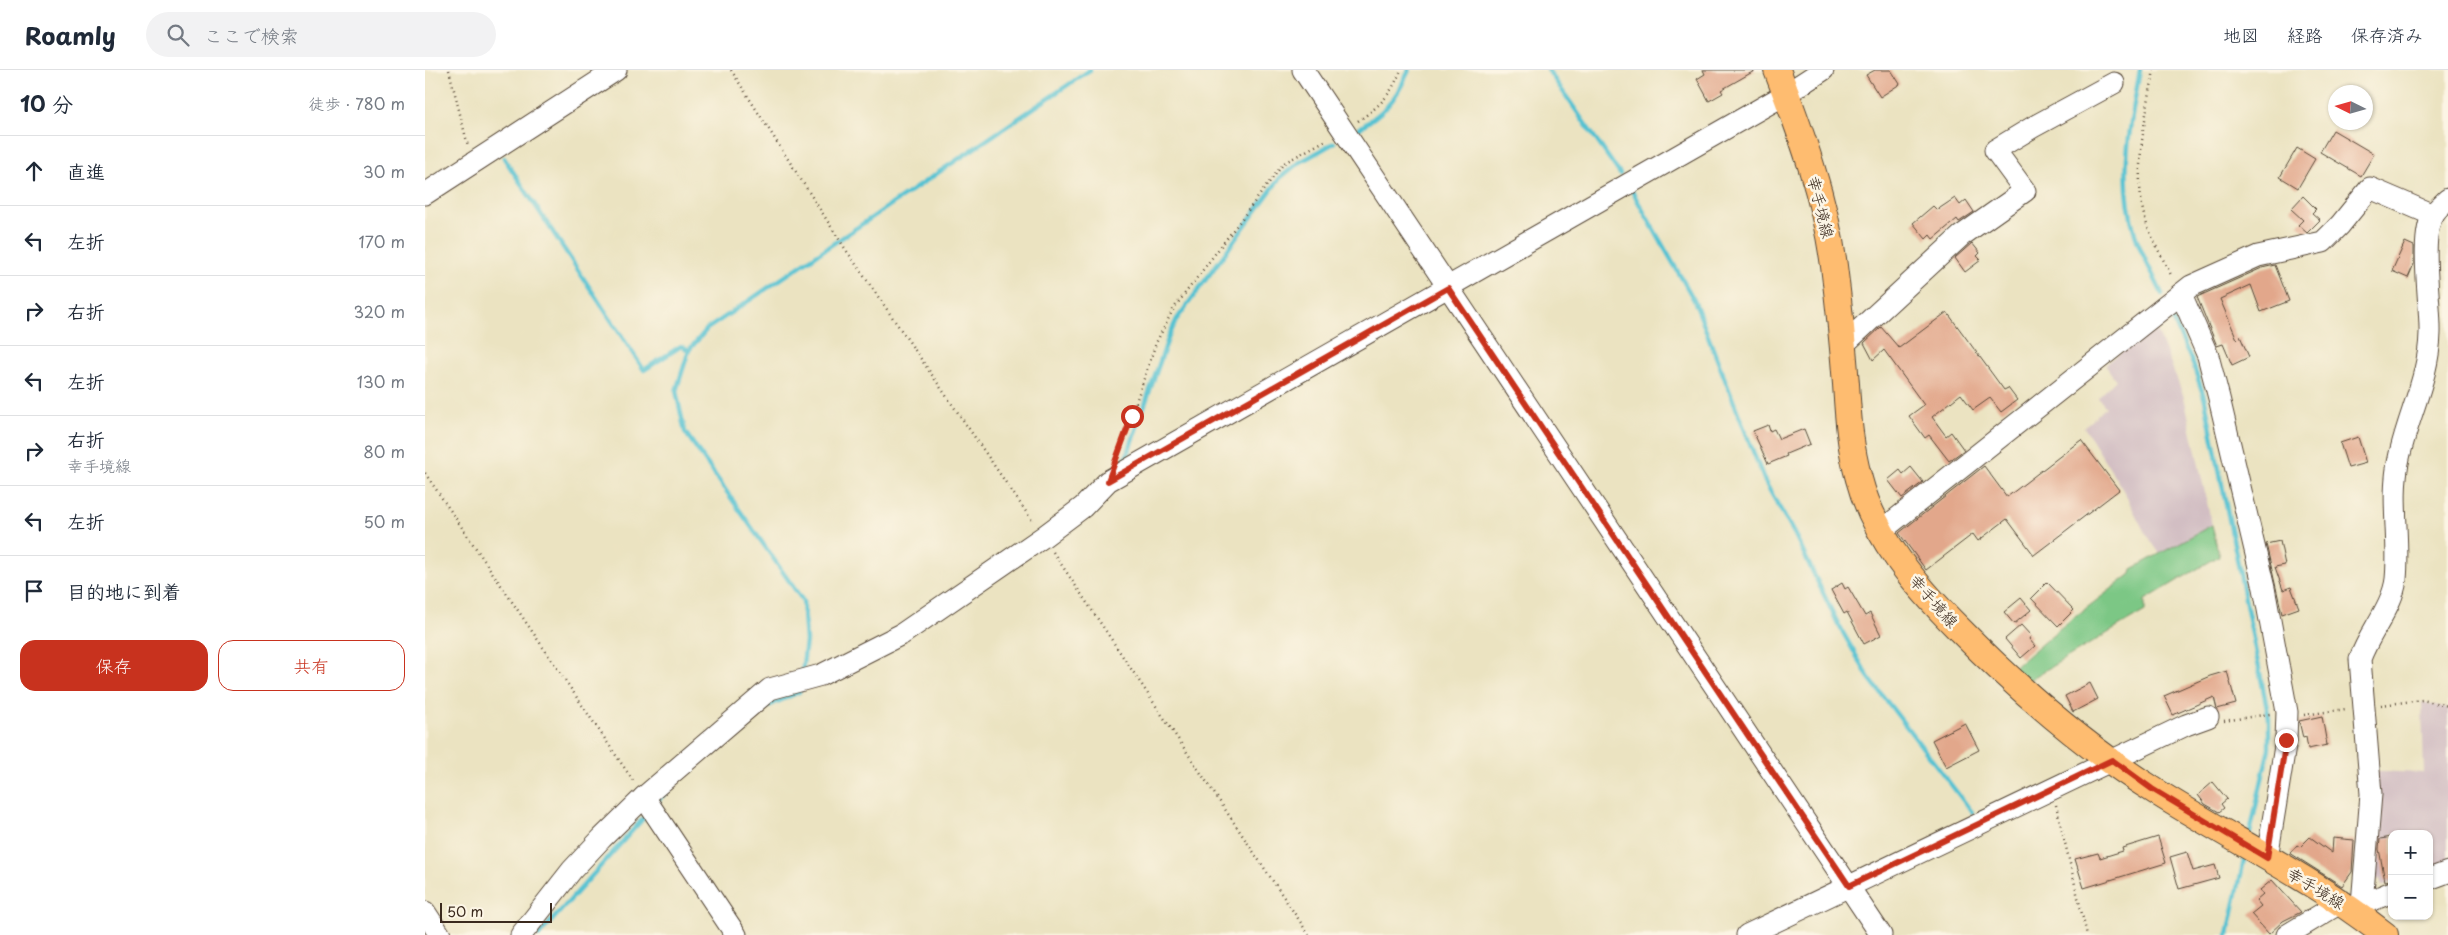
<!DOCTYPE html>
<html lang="ja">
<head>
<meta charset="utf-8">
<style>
  :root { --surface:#fff; --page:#f2f2f3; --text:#1f2937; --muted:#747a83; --line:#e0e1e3; --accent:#c8321e }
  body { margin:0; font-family:"Playpen Sans","Klee One",sans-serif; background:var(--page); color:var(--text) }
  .controls { position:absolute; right:15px; bottom:15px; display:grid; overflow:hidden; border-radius:10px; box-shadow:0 1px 4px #0004 }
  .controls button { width:45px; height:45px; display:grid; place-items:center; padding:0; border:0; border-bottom:1px solid var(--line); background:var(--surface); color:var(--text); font:25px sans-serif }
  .compass { position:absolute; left:1903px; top:15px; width:45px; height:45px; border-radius:50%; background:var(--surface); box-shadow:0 1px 4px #0004; rotate:275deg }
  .scale { position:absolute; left:15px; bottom:12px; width:112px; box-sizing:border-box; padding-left:5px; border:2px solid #3b2a1e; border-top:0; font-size:14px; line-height:18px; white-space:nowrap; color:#3b2a1e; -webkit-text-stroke:4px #fcf5e5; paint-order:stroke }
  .stop { position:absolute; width:15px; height:15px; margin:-11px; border:4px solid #c8321e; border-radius:50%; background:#fff }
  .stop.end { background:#c8321e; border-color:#fff; box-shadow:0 1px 5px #0008 }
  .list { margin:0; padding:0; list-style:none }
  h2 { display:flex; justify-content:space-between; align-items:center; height:65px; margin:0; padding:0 20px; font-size:21px }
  h2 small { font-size:16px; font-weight:400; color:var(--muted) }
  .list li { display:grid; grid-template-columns:32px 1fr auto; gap:15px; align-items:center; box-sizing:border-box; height:70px; padding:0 20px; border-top:1px solid var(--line) }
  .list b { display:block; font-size:19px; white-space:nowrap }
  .list p { margin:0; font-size:16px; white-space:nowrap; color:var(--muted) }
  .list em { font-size:16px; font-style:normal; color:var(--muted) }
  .actions { display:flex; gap:10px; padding:15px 20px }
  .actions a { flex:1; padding:11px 0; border:1px solid var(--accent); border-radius:15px; text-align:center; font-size:18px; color:var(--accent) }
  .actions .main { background:var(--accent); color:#fff }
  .icon { flex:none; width:28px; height:28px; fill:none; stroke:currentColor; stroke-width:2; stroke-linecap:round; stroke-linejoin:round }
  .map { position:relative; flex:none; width:2023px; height:865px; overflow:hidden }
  header { display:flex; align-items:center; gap:30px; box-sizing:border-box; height:70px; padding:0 25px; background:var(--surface); border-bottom:1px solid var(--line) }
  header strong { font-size:24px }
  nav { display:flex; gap:28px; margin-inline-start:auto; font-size:18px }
  .search { width:350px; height:45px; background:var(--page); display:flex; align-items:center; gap:12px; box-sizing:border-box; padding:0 18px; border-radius:28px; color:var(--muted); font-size:19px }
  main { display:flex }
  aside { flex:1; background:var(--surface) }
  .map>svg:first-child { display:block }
  .industrial { fill:#d2bec3 }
  .green { fill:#7bc785; stroke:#5b7852 }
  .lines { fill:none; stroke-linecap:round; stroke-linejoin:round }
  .stream { stroke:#57c2d2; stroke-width:4.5 }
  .building { fill:#e2a78b }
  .minor-casing { stroke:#554636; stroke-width:23 }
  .major-casing { stroke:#554636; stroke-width:28 }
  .path { stroke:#554636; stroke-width:2.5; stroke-dasharray:1 4; stroke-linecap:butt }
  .minor { stroke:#fff; stroke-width:21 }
  .major { stroke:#febc70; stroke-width:26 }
  .route { stroke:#c8321e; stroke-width:6 }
  .labels { text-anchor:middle; stroke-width:5; stroke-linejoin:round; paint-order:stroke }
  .street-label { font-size:16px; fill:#3b2a1e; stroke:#fcf5e5 }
</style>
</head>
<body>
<header>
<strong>Roamly</strong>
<div class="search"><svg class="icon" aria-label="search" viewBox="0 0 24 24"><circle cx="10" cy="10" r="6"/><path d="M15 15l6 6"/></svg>ここで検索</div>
<nav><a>地図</a><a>経路</a><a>保存済み</a></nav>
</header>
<main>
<aside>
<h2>10 分<small>徒歩 · 780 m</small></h2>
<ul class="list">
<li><svg class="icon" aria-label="ahead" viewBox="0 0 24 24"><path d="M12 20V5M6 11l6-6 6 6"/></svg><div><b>直進</b></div><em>30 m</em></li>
<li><svg class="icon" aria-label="left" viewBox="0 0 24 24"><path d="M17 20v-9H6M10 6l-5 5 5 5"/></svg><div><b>左折</b></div><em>170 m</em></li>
<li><svg class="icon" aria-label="right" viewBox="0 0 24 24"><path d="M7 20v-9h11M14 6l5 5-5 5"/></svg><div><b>右折</b></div><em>320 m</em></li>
<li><svg class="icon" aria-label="left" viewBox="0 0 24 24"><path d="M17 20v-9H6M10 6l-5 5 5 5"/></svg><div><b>左折</b></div><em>130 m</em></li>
<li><svg class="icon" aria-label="right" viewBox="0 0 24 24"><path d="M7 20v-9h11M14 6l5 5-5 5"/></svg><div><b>右折</b><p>幸手境線</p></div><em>80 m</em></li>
<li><svg class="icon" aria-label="left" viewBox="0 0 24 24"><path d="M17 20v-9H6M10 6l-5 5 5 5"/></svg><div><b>左折</b></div><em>50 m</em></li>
<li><svg class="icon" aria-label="arrive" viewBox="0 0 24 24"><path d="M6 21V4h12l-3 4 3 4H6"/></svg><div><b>目的地に到着</b></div></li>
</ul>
<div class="actions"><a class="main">保存</a><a>共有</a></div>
</aside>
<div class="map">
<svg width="2023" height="865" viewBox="0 0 2023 865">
  <rect width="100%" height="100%" fill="#fcf5e5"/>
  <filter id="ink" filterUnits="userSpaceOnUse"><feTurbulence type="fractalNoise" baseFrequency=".02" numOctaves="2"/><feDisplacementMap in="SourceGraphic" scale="10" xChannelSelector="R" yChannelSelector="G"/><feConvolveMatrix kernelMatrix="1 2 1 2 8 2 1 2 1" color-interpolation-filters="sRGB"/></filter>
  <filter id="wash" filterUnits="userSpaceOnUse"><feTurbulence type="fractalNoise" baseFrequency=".0096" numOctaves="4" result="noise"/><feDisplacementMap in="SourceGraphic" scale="20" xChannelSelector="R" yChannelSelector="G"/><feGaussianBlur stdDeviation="1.12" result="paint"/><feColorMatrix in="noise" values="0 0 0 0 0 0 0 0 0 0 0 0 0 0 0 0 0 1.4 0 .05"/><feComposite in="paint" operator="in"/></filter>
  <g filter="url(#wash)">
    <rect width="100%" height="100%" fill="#ebe3c1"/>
    <g class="industrial">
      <polygon points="1730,255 1759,327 1787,455 1735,484 1718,459 1698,420 1659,357 1681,337 1673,328 1691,310 1680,295"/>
      <polygon points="1997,632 2023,638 2023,792 2004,799 2004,764 1967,764 1967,812 1957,816 1955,809 1942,812 1949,701 1999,703"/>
    </g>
    <polygon class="green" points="1787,455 1794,486 1720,530 1720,541 1602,611 1587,599 1634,559 1706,504 1707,499"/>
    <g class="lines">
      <g class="stream">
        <polyline points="1123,0 1195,104"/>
        <path d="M 1715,0 C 1705,56 1693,108 1710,164 C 1716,184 1728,204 1737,224"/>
        <path d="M 929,62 C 959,42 969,34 984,0"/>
        <polyline points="79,88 219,300 256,276 264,280"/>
        <polyline points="1207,121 1269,230 1340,412 1370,465 1413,554 1444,608 1547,742"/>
        <polyline points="1747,247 1768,294 1780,330 1844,648 1844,678 1825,763"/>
        <polyline points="699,394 744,266 752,249 855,108 872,94 909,73"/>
        <polyline points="377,603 381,571 378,531 260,362 251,321 264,280 282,259 665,0"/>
        <polyline points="337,639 374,622 375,618"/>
        <polyline points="231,733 244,718"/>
        <polyline points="114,865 223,743"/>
        <polyline points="1803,865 1819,790"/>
      </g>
    </g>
    <g id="blocks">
      <g class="building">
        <polygon points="1278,0 1331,0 1296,20 1298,23 1284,31 1272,9 1280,4"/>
        <polygon points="1450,0 1466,0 1475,14 1455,27 1441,5"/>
        <polygon points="1908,60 1949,84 1936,106 1895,82"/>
        <polygon points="1872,78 1890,89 1873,118 1855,107"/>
        <polygon points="1878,126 1891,139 1887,143 1895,150 1882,163 1873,155 1878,150 1866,139"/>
        <polygon points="1530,128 1535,135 1541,130 1549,142 1534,152 1532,149 1508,169 1505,165 1501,169 1488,153 1508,136 1512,140"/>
        <polygon points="1980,172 1989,176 1989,194 1983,208 1967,201"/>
        <polygon points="1547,173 1555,183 1552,186 1556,190 1540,202 1530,188"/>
        <polygon points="1850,195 1864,231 1836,242 1826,215 1795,229 1812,269 1815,266 1824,287 1807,295 1798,274 1792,276 1772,227 1837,198"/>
        <polygon points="1522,242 1579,320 1583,318 1592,330 1576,342 1565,328 1548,340 1536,324 1507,347 1521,366 1526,362 1539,380 1524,391 1504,365 1500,368 1484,346 1499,335 1459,280 1448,290 1439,273 1456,257 1474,278"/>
        <polygon points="1343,355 1345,361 1349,359 1354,369 1379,359 1385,374 1361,384 1362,386 1343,394 1328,361"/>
        <polygon points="1933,367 1941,393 1923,398 1915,373"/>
        <polygon points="1656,370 1694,420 1609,485 1582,449 1553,471 1548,464 1501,500 1474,463 1559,396 1582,427"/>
        <polygon points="1486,397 1498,412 1477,428 1463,410 1475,400 1478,404"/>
        <polygon points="1855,471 1860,495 1850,497 1858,520 1866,517 1874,538 1857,544 1841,474"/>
        <polygon points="1622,512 1649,540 1633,556 1606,528"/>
        <polygon points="1417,513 1420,519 1423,517 1440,546 1445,543 1456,565 1439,574 1422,542 1419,544 1406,520"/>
        <polygon points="1596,528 1606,540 1589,554 1579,542"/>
        <polygon points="1596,555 1606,566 1604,569 1610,576 1596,588 1580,569"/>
        <polygon points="1802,601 1811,634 1792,639 1789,627 1748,645 1739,626 1785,606"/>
        <polygon points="1665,613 1673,629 1648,642 1640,626"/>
        <polygon points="1897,646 1902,675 1883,679 1881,667 1878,668 1874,651"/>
        <polygon points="1540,653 1554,680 1521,697 1507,670"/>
        <polygon points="1788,712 1802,729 1796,734 1799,738 1794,742 1780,734 1773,725"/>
        <polygon points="1733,767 1741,793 1659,818 1650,789 1673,783 1675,788 1698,781 1697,778"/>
        <polygon points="1885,767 1907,783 1908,768 1929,770 1927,802 1917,816 1865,783 1872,775 1875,777"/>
        <polygon points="1967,767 1967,810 1960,811 1954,779 1955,769"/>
        <polygon points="1762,782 1768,801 1790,795 1794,808 1754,819 1745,787"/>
        <polygon points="1847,810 1876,842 1858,851 1844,864 1826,844 1836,836 1831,830 1838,824 1835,820"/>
      </g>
    </g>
  </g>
  <g filter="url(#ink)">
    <use href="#blocks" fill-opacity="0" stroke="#554636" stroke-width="1"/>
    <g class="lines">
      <defs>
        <g id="minor">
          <polyline points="878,0 1456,865"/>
          <polyline points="0,124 191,0"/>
          <polyline points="1756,224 1783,286 1794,328 1839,518 1862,642 1861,670 1842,788"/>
          <polyline points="1418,275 1536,166 1600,121 1570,80 1608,57 1689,13"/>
          <polyline points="1456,461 1766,216 1833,186 1898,172 1915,155 1945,118 2008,145"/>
          <polyline points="219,727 311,865"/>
          <polyline points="2004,809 2023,802"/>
          <path d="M 1937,834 L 1946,724 L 1935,589 C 1944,563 1968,536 1971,509 C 1975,469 1965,427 1974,388 C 1983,345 2004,308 2005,263 C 2006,235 1994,168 2008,145 C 2011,139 2018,134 2023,129"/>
          <polyline points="1928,838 1967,822"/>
          <polyline points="0,842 15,865"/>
          <polyline points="96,865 147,800 177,768 219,727 345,619 396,605 477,564 618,467 658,437 683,411 1361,24 1398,0"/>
          <polyline points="1322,865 1761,655 1783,647"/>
          <polyline points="1862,865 1915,833"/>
        </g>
        <path id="major" d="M 1352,0 C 1376,63 1400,128 1409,196 C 1414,235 1418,275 1421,314 C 1423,346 1425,378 1434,409 C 1449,467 1492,517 1533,558 C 1592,618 1658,676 1730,721 C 1806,769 1889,809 1960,865"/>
      </defs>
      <use href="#minor" class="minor-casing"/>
      <use href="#major" class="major-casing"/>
      <g class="path">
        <polyline points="24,0 43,76"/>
        <polyline points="306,0 419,177 608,452"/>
        <path d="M 1729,0 C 1721,46 1709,94 1718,141 C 1723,164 1737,186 1747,207"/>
        <path d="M 933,51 C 956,35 965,26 976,0"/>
        <polyline points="693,385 731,273 749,238 859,93 903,69"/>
        <polyline points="0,403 209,712"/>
        <polyline points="628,482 884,865"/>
        <polyline points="1956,635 1997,630 2023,636"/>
        <polyline points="1879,645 1921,639"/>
        <polyline points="1799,651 1845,644"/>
        <polyline points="1631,735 1662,865"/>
      </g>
      <use href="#minor" class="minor"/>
      <use href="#major" class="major"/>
    </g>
  </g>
  <g class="lines" filter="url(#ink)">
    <polyline class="route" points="707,346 683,411 1023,218 1424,816 1687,690 1727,719 1842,788 1861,670"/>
  </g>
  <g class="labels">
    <g class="street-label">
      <text transform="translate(1396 137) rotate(76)" y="6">幸手境線</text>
      <text transform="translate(1509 531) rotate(49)" y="6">幸手境線</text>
      <text transform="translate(1891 818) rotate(31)" y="6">幸手境線</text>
    </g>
  </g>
</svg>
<div class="controls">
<button>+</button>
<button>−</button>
</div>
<svg class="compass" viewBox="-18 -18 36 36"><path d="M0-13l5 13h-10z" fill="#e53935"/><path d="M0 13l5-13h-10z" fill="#747a83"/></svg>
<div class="scale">50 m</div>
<div class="stop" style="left:707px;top:346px"></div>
<div class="stop end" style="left:1861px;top:670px"></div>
</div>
</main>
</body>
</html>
